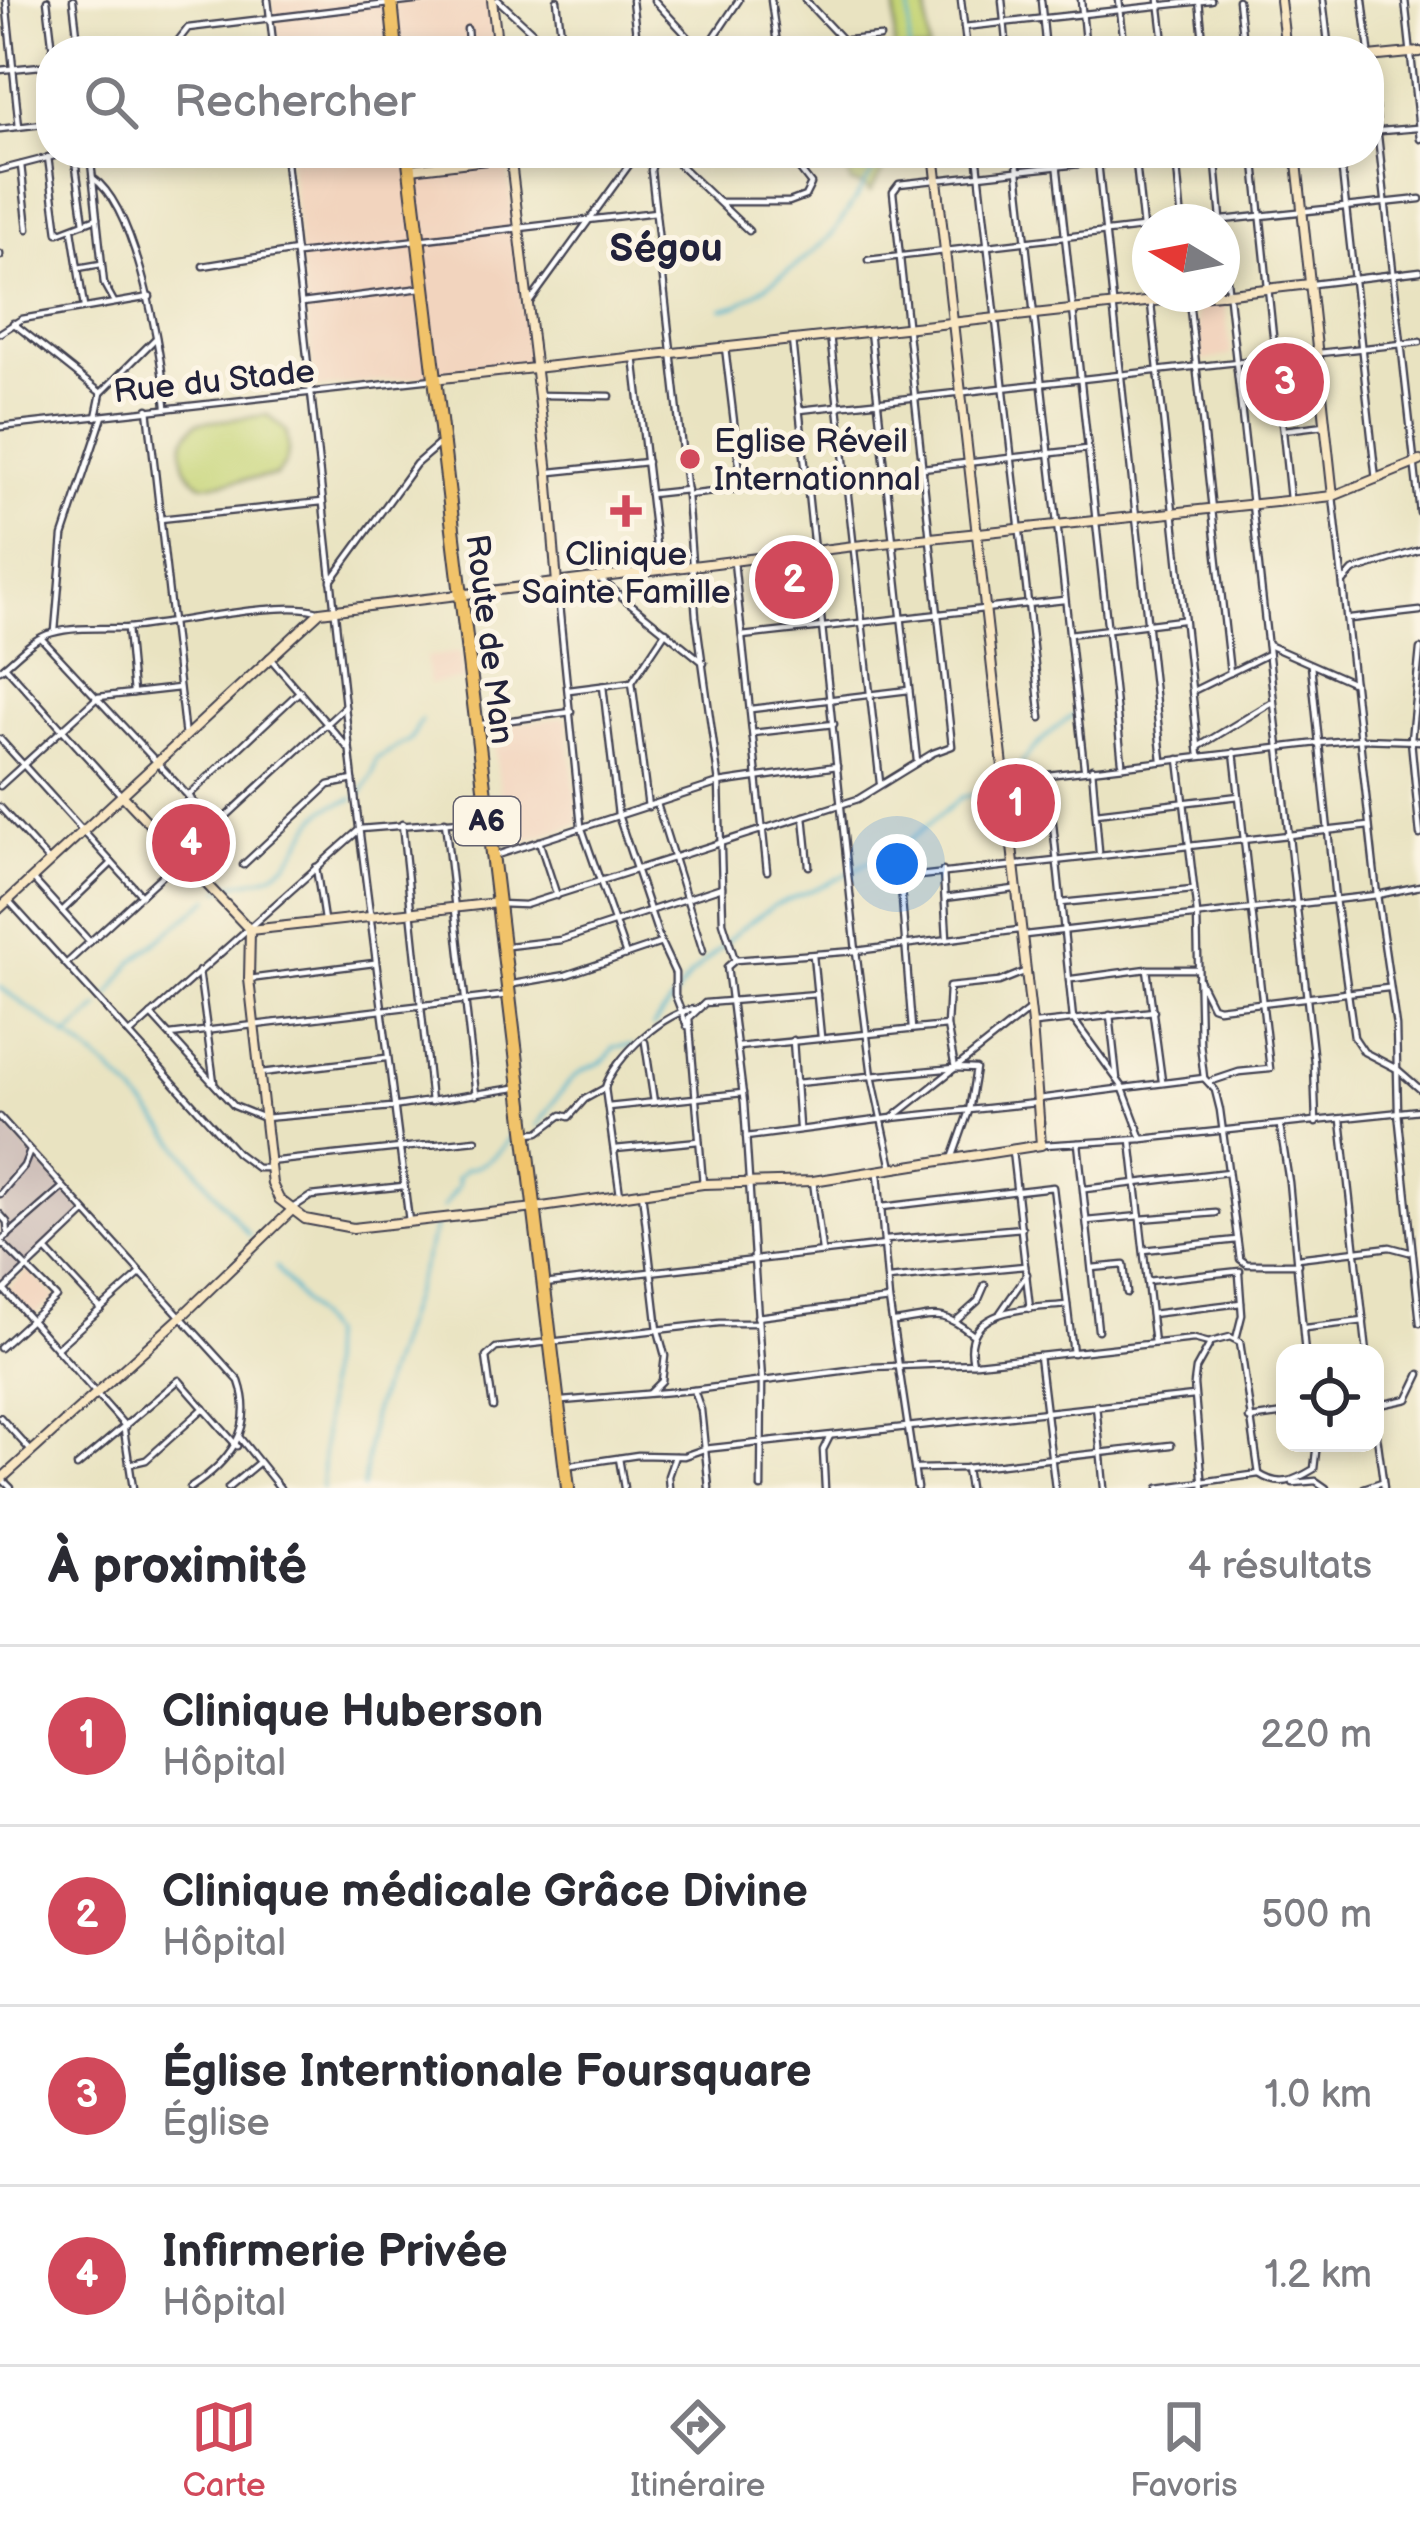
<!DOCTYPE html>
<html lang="fr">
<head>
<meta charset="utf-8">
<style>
  :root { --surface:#fff; --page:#f7f7f7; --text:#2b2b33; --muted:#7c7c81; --line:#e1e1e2; --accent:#d1495b }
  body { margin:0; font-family:"Balsamiq Sans",sans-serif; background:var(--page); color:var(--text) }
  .controls { position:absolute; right:36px; bottom:36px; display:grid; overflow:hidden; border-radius:24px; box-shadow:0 6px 18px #0003 }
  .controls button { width:108px; height:108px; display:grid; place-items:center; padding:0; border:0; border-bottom:3px solid var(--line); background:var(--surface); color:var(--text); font:60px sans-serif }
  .compass { position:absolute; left:1132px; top:204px; width:108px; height:108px; border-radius:50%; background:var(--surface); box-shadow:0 6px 18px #0003; rotate:280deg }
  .you { position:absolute; left:897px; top:864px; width:42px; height:42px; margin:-30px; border:9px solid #fff; border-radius:50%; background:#1a73e8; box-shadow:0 0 0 18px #1a73e833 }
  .badge { display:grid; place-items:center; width:78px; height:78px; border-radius:50%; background:var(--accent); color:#fff; font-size:39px; font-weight:700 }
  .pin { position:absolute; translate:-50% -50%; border:6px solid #fff; box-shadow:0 3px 12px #0006 }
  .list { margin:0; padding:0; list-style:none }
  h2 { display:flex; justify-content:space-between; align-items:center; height:156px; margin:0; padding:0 48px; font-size:51px }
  h2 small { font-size:39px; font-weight:400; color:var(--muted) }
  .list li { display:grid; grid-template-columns:78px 1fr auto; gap:36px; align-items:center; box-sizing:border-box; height:180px; padding:0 48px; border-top:3px solid var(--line) }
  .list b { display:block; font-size:45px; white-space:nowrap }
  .list p { margin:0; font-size:39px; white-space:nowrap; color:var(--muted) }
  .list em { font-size:39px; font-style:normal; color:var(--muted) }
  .icon { flex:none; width:66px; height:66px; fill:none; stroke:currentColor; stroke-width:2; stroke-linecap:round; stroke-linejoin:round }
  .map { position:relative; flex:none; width:1420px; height:1488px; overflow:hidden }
  .search { position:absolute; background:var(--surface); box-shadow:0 6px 18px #0003; left:36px; right:36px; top:36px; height:132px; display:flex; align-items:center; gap:30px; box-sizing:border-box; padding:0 42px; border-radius:48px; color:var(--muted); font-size:45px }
  .sheet { height:876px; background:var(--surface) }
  nav { display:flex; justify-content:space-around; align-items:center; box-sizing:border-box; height:168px; border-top:3px solid var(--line); background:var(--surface); font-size:33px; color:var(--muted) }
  nav a { display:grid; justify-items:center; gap:6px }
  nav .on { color:var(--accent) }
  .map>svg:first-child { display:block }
  .built { fill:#f2d4be }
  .industrial { fill:#cfc0ba }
  .green { fill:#c5d476; stroke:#747b58; stroke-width:3 }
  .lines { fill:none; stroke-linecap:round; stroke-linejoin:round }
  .stream { stroke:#4eb4cd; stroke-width:3 }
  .street-casing { stroke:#403f4f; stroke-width:9 }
  .secondary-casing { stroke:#403f4f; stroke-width:12 }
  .highway-casing { stroke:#403f4f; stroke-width:16 }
  .street { stroke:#fff; stroke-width:4.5 }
  .secondary { stroke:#f9e7c3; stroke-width:8 }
  .highway { stroke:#f1c36a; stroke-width:12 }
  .poi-dot { fill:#d1495b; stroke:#fcf5e5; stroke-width:4.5 }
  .labels { text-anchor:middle; stroke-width:10; stroke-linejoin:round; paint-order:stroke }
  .shield { fill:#fcf5e5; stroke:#63616e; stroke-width:3 }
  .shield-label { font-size:30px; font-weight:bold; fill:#22223b }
  .street-label { font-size:33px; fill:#22223b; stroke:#fcf5e5 }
  .poi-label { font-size:33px; fill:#22223b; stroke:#fcf5e5; text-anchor:start }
  .quarter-label { font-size:39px; font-weight:bold; fill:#22223b; stroke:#fcf5e5 }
</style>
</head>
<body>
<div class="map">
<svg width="1420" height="1488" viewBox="0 0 1420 1488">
  <rect width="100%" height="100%" fill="#fcf5e5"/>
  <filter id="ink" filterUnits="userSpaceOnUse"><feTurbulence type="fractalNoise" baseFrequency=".00833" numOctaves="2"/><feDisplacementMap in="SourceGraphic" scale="24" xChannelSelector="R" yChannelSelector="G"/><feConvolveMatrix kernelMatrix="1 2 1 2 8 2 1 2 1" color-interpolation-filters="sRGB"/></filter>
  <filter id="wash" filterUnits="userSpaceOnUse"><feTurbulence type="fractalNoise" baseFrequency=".004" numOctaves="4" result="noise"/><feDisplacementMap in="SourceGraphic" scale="48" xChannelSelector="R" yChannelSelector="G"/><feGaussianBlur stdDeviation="2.7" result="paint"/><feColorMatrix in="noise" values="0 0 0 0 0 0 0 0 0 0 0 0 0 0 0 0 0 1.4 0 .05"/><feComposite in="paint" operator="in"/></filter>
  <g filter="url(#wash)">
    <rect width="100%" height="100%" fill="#e9e3c1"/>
    <g class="built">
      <polygon points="272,0 489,0 495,51 278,51"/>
      <polygon points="289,153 506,153 529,366 315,388"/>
      <polygon points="1224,298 1231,355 1202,361 1195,302"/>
      <polygon points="460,652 463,679 429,684 426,657"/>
      <polygon points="567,717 578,824 517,844 506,838 492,727"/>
      <polygon points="29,1269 56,1297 31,1318 7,1288"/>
    </g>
    <polygon class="industrial" points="0,1117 86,1213 0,1288"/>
    <g class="green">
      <polygon points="896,0 926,0 929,51 894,51"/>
      <polygon points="872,153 899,153 892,156 870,192 865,186 851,183 848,171"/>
      <path d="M 268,415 L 286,431 C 290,448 289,465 275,476 L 202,485 C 179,470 175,442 197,423 Z"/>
    </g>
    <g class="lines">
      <g class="stream">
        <polyline points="909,51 910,0"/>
        <polyline points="722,309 738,305 796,266 832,235 885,153"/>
        <path d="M 1008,785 C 1021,757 1051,730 1076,713"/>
        <polyline points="359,797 373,774 376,759 411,739 421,720"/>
        <path d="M 220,890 C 236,879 258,884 276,872 C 299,856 307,823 325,810 C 332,805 345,802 353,799"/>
        <path d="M 0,987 C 42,1018 87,1047 124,1084 C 171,1130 206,1185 249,1235"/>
        <polyline points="108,997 132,962 210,898"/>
        <polyline points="653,1026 691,975 739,930 773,906 829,883 906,843 962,797 1000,790"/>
        <polyline points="66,1038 99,1007"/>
        <path d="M 537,1126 C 549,1110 560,1090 575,1076 C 589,1063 602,1070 614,1047 L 632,1045"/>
        <path d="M 443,1208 L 458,1185 L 457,1178 L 466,1169 C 483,1168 503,1151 511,1135"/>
        <polyline points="276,1267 328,1334 322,1488"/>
        <polyline points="363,1488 372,1417 436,1225"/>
      </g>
    </g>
  </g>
  <g filter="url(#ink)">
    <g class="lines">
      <defs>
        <g id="street">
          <polyline points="6,0 19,127"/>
          <polyline points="47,0 53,51"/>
          <polyline points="73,0 79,51"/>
          <polyline points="268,0 274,51"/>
          <polyline points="498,0 553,51"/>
          <polyline points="557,0 563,51"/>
          <polyline points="632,0 638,51"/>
          <polyline points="654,0 701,51"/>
          <polyline points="771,0 778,51"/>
          <polyline points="805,0 853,51"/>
          <polyline points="961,0 967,51"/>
          <polyline points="1002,0 1007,51"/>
          <polyline points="1041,0 1046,51"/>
          <polyline points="1081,0 1086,51"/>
          <polyline points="1119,0 1125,51"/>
          <polyline points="1159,0 1165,51"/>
          <polyline points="1199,0 1204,51"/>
          <polyline points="1238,0 1244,51"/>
          <polyline points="1323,0 1329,51"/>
          <polyline points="1363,0 1369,51"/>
          <polyline points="1405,0 1420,139"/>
          <polyline points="964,27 1211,0"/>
          <polyline points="467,29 469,51"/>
          <polyline points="160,51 174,46 188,28 422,0"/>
          <polyline points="335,51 395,44"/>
          <polyline points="705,51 739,0"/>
          <polyline points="730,51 880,37"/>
          <polyline points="1369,55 1420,513"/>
          <polyline points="0,70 51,65"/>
          <polyline points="0,129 51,123"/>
          <polyline points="1369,132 1417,128"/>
          <polyline points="74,153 84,223"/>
          <polyline points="90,153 104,284 114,302"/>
          <polyline points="285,153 353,780 409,1221"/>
          <polyline points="667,153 749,231"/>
          <polyline points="977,153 1041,718"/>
          <polyline points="1016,153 1084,767"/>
          <polyline points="1056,153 1122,762"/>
          <polyline points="1097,153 1162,760"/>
          <polyline points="1135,153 1199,756"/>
          <polyline points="1215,153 1221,219"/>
          <polyline points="1254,153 1290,499"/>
          <polyline points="1340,153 1376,480"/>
          <polyline points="656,154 651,170 687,495 696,617 719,783 723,922 735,960"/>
          <polyline points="1176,156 1182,222"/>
          <polyline points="48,157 58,233 97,218"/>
          <polyline points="21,165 28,229"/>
          <polyline points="0,170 66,153"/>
          <path d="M 93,178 C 137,208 162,354 166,407"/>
          <polyline points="720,202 789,202 805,196 811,184 787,153"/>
          <polyline points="1204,222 1420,199"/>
          <polyline points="72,230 84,307"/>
          <polyline points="1222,235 1314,1062 1316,1123"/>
          <polyline points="0,254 0,256"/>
          <polyline points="298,254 656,212"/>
          <polyline points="868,260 1150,227"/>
          <polyline points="203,266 296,251"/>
          <polyline points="78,268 101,264"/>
          <polyline points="1313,284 1420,271"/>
          <polyline points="1189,300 1230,673"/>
          <polyline points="302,303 421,288"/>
          <polyline points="529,303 637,154"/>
          <polyline points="13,323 101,393"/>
          <polyline points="870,331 917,761"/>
          <polyline points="0,333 22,319 150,297"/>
          <polyline points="830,335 880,783"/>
          <polyline points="792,340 856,951 872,1076 892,1168"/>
          <polyline points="725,347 742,489"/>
          <polyline points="634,356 659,571"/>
          <polyline points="538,395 610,396"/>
          <polyline points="148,409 185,737"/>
          <polyline points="800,410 1420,342"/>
          <polyline points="96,417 101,393 156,338"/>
          <polyline points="0,427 433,379"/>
          <polyline points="1284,430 1325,425"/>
          <polyline points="551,472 647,462"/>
          <polyline points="650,494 687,490"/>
          <polyline points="687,495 1087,449"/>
          <polyline points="1333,496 1377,895 1396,1026 1398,1112 1420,1323"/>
          <polyline points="160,519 322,502"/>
          <polyline points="734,562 767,871"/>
          <polyline points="601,580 704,663"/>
          <polyline points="331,581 416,464 438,445"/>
          <polyline points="1344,581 1353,571 1420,550"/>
          <polyline points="557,585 581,826 626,955"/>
          <polyline points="1350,619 1420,611"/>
          <polyline points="127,628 133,693"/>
          <polyline points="55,631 63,536 103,416"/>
          <polyline points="1069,634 1182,620"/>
          <polyline points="742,636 1064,600"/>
          <polyline points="41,638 217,827"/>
          <polyline points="1268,645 1354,683"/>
          <polyline points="1420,649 1411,740 1420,835"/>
          <polyline points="269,657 348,748"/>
          <polyline points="1311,665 1335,899 1354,1037 1364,1052 1397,1069 1420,1089"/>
          <polyline points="5,666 122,796"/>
          <path d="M 0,670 C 16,658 32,638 52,633 C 76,626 103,629 127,628 C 168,625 289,598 320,612"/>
          <polyline points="603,686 618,815 661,943 675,973 675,995 687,1026"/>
          <polyline points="569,690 632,682"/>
          <polyline points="1193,691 1268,654"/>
          <polyline points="751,709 909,690"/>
          <polyline points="482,724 571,712"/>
          <polyline points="753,733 834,724"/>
          <polyline points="0,739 141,895"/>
          <polyline points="1198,747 1271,703"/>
          <polyline points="1179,759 1197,914 1200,1043 1204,1078 1215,1090 1220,1110 1240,1259 1247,1264 1298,1264"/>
          <polyline points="1092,768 1099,852"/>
          <polyline points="0,786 98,697 179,688"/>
          <polyline points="188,796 300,691"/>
          <polyline points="657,804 703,951"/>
          <polyline points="0,807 49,861"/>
          <polyline points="648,807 632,682 666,631"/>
          <polyline points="1096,813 1239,796"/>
          <polyline points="804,816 809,866"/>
          <polyline points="445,821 476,1095"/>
          <polyline points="402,824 431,1102"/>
          <polyline points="156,832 191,798"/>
          <polyline points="539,841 557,896"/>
          <polyline points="497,855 719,783 837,766"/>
          <polyline points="243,865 329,785 353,780"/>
          <polyline points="316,867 324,920"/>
          <polyline points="943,871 947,938"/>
          <polyline points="33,879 90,942"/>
          <polyline points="945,898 1014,889"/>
          <polyline points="8,900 237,1153 257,1168 269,1168"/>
          <polyline points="1061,903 1193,890"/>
          <polyline points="499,904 525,905 858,799 933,753 952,746 893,192 899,184 1178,153"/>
          <polyline points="62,911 112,863"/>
          <polyline points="1025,935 1377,895 1420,886"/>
          <polyline points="508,946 561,940 722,887"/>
          <polyline points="813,955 821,1037"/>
          <polyline points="67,963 345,707"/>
          <polyline points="1147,969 1162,1081"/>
          <polyline points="199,971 214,1082"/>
          <polyline points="1198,978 1212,1006 1218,1008 1388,988"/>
          <polyline points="249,979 374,963"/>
          <polyline points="1072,979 1147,969 1197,969"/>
          <polyline points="513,984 566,975 661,943"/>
          <polyline points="151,1015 234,1106 264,1118 392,1107 515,1088"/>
          <polyline points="1110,1015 1117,1079"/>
          <polyline points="1035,1024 1154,1011"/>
          <polyline points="912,1029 901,887 910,877 1369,826"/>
          <polyline points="131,1033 360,829 485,819"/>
          <polyline points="170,1035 509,995"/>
          <polyline points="793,1040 799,1127"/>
          <polyline points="645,1042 654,1102"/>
          <polyline points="738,1047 947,1026"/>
          <polyline points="955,1068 947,1026 949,987 999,982 1024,972"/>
          <polyline points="261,1073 386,1058"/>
          <polyline points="1209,1082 1239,1072 1270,1069 1234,752"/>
          <polyline points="796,1083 955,1068 976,1069 969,1111 953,1156"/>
          <polyline points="605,1088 620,1195"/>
          <polyline points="1038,1099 1204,1078"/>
          <polyline points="608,1107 743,1093"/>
          <path d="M 0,1117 L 239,1381 C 256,1430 228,1463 190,1488"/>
          <polyline points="892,1118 1036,1103"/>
          <polyline points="1341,1120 1367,1353"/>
          <polyline points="1280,1126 1289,1182 1305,1353"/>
          <path d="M 528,1133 L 539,1132 L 562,1115 L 569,1117 L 585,1099 L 605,1088 C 613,1059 667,1008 697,1009"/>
          <polyline points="746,1137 892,1118 1030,1009"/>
          <polyline points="1142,1139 1122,1086 1073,1019 1048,775 1318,743 1361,739 1420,741"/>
          <polyline points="1131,1140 1154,1343"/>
          <polyline points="1078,1143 1098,1330"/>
          <polyline points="1043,1145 1142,1139 1420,1110"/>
          <polyline points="615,1149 699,1141"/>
          <polyline points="1012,1151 1030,1309"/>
          <polyline points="268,1162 476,1140"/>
          <polyline points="878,1173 889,1300 917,1488"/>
          <polyline points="813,1181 822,1251"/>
          <polyline points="703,1184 689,1018 705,1003 817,994"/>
          <polyline points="1085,1189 1228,1172"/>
          <polyline points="642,1192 658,1330 665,1356 662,1381 650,1393"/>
          <polyline points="0,1194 24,1166 30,1151"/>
          <polyline points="294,1207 311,1196 404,1186"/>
          <polyline points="882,1207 1053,1187 1073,1353"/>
          <polyline points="0,1214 7,1222 8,1236"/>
          <polyline points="1140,1219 1216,1213"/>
          <polyline points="1087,1221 1140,1216"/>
          <polyline points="886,1240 1022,1228"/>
          <polyline points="0,1242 63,1187"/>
          <polyline points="1144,1250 1237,1240"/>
          <polyline points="48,1252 101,1309"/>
          <polyline points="1297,1258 1390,1247 1409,1252"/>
          <polyline points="1092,1268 1124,1265 1127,1293"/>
          <polyline points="888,1279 1025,1266"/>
          <polyline points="1147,1281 1240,1271"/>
          <polyline points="544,1284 886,1245"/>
          <polyline points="4,1290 126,1427"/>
          <polyline points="0,1294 85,1213"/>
          <polyline points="1000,1313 1027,1274"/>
          <polyline points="1151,1314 1241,1303"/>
          <polyline points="757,1317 889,1300"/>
          <polyline points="957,1320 978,1301 985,1285"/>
          <path d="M 894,1322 C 935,1317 939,1308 972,1334"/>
          <polyline points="1305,1328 1364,1321"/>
          <polyline points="1236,1339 1242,1315 1239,1274"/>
          <polyline points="0,1348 56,1297 1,1242"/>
          <polyline points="56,1349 141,1273"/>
          <polyline points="1039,1356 1055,1488"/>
          <path d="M 973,1363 C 960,1306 1029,1309 1067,1305"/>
          <polyline points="562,1401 694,1390"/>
          <polyline points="1096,1405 1104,1488"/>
          <polyline points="1375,1406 1408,1399 1420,1374"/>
          <polyline points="493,1407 486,1357 496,1348 719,1323 758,1323"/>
          <polyline points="0,1417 31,1451"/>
          <polyline points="1249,1419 1285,1414"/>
          <polyline points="1375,1421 1384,1488"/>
          <polyline points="124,1430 133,1488"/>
          <polyline points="240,1438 280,1488"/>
          <polyline points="619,1458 624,1488"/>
          <polyline points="129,1464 146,1460 204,1408"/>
          <polyline points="571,1465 638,1455 684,1456 704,1449 1194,1396"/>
          <polyline points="77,1466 179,1380 237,1446"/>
          <polyline points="966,1468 969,1488"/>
          <polyline points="917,1469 966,1468 1171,1445"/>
          <polyline points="1,1478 11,1488"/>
          <polyline points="1293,1483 1316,1481 1326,1488"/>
          <polyline points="228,1488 257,1464"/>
          <polyline points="669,1488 668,1476 675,1456"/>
          <polyline points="709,1488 701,1410 694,1390 872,1367 977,1363 1194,1339 1209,1343"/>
          <polyline points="761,1488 762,1380 744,1103 727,967 735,960 856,951 1019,930"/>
          <polyline points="825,1488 823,1450 830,1436"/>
          <polyline points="1159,1488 1259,1474"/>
          <path d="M 1203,1488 L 1194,1384 L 1196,1369 L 1211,1342 L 1230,1337 L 1240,1342 L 1259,1474 C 1280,1488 1294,1481 1314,1469 L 1317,1443"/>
          <polyline points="1364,1488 1382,1482"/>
        </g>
        <g id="secondary">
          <polyline points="492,0 498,51"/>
          <polyline points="1280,0 1286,51"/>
          <polyline points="1369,57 1420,52"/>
          <polyline points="510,153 548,473 557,584"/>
          <polyline points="636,153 658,153"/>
          <polyline points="1296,153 1333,496"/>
          <polyline points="408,156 438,153"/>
          <polyline points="411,169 545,153"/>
          <polyline points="1222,294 1310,284"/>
          <polyline points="433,379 1219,294"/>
          <polyline points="123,796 250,930 497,903"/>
          <polyline points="0,908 320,612 854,546 1333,496 1420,461"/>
          <polyline points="250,930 249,979 272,1184 279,1199 305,1219 353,1228 535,1208 703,1184 813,1181 1041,1145 1032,1024 934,153"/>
          <polyline points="0,1480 181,1317 291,1211"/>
        </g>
        <g id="highway">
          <polyline points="391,0 396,51"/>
          <polyline points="408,153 568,1488"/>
        </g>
      </defs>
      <use href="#street" class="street-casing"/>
      <use href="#secondary" class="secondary-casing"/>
      <use href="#highway" class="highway-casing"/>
      <use href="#street" class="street"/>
      <use href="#secondary" class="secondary"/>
      <use href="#highway" class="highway"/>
    </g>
  </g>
  <g class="poi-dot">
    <circle cx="690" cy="459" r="12"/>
    <path d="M620 493h12v12h12v12h-12v12h-12v-12h-12v-12h12z"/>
  </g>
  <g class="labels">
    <rect class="shield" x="454" y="797" width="66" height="48" rx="9"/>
    <g class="shield-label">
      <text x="487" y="831">A6</text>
    </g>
    <g class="street-label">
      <text transform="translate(214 380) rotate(-6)" y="12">Rue du Stade</text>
      <text transform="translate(491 639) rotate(83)" y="12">Route de Man</text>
    </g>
    <g class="poi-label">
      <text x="714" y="452">Eglise Réveil<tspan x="714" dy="38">Internationnal</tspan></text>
      <text x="626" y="565" text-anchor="middle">Clinique<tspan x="626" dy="38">Sainte Famille</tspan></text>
    </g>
    <g class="quarter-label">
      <text x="666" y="261">Ségou</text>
    </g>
  </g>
</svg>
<div class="controls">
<button><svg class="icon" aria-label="locate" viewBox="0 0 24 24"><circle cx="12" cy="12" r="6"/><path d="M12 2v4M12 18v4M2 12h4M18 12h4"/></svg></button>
</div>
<svg class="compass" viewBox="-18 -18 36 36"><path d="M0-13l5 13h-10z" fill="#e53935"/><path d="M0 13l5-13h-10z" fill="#7c7c81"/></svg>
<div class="you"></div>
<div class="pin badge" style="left:1016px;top:803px">1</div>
<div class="pin badge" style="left:794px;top:580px">2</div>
<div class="pin badge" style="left:1285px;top:382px">3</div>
<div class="pin badge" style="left:191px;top:843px">4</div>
<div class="search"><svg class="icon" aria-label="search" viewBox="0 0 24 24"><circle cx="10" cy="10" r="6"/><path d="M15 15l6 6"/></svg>Rechercher</div>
</div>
<section class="sheet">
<h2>À proximité<small>4 résultats</small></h2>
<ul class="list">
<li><span class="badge">1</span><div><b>Clinique Huberson</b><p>Hôpital</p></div><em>220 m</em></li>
<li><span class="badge">2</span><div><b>Clinique médicale Grâce Divine</b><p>Hôpital</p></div><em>500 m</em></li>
<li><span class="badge">3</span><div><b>Église Interntionale Foursquare</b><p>Église</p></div><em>1.0 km</em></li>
<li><span class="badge">4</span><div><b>Infirmerie Privée</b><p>Hôpital</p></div><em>1.2 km</em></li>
</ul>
</section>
<nav>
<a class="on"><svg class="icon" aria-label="map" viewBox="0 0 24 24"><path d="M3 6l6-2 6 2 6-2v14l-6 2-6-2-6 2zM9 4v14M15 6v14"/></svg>Carte</a>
<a><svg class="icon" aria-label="directions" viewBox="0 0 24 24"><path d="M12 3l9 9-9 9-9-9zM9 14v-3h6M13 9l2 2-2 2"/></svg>Itinéraire</a>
<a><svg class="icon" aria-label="saved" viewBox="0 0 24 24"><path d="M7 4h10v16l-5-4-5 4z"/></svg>Favoris</a>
</nav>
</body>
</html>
